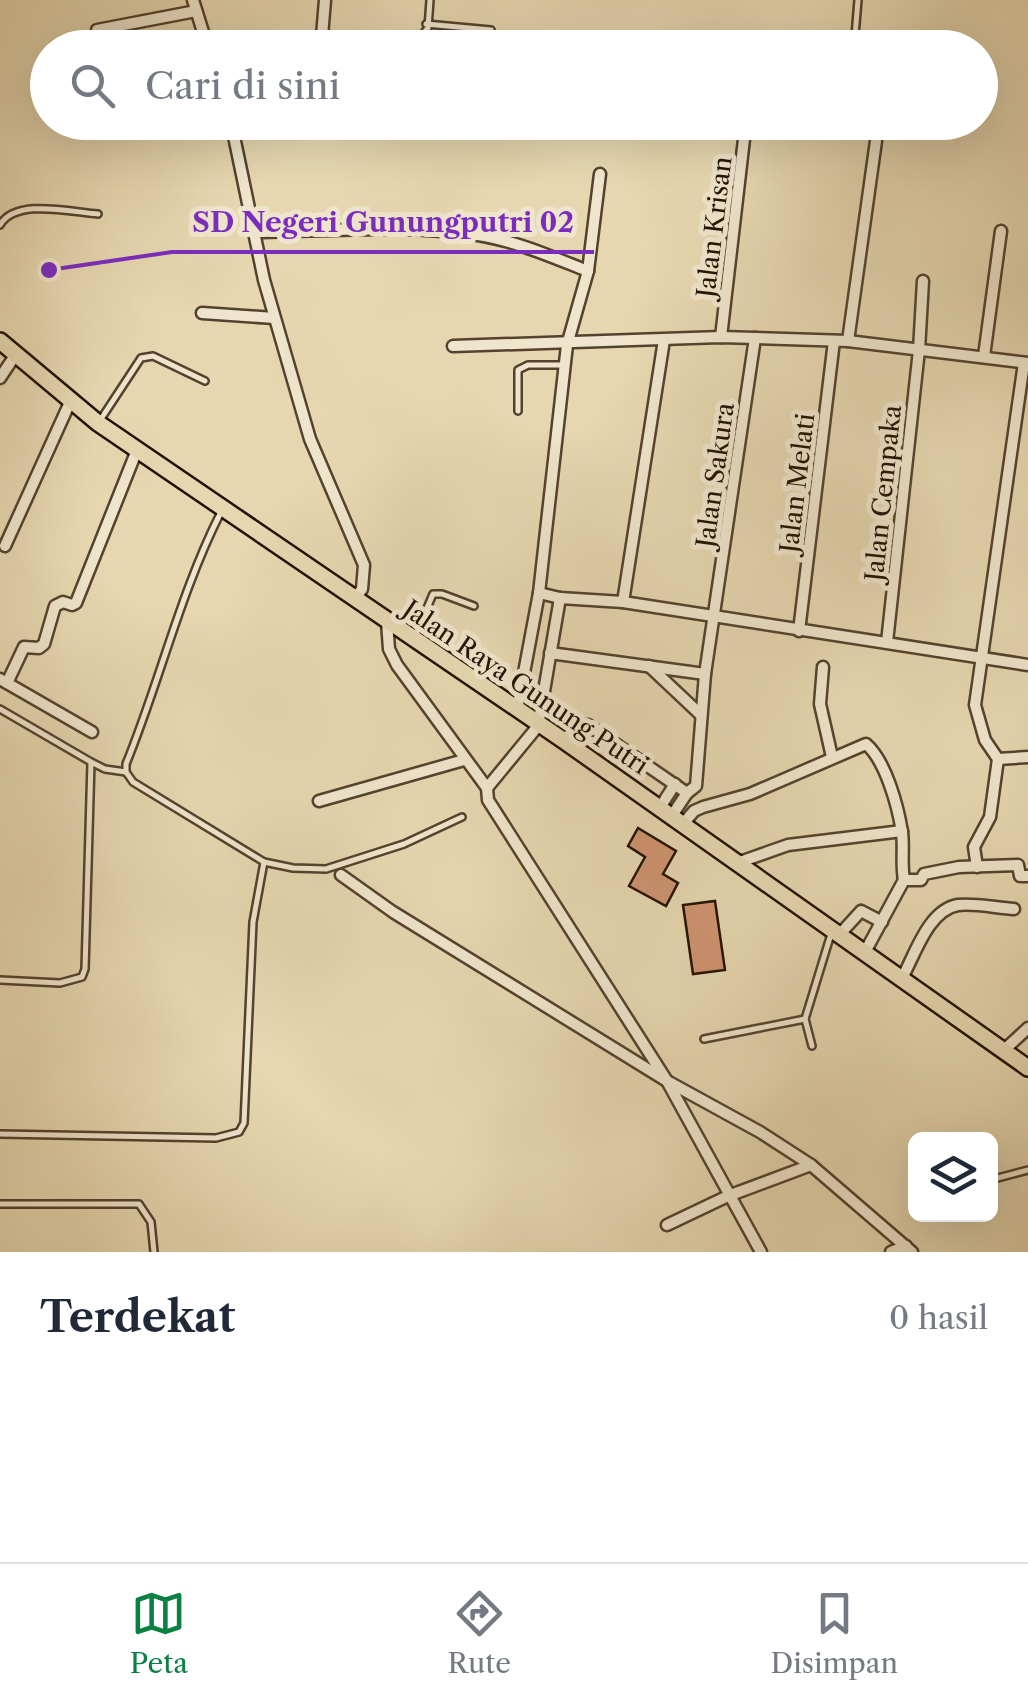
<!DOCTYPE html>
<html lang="id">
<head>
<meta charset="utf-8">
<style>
  :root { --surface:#fff; --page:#f6f6f7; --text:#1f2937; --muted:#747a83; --line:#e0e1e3; --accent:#0b8043 }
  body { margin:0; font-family:"Libre Caslon Text",serif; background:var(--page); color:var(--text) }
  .controls { position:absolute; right:30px; bottom:30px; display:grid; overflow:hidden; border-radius:15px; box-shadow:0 10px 40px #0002 }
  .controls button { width:90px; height:90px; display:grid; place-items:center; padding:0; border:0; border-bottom:2px solid var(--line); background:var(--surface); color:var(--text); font:50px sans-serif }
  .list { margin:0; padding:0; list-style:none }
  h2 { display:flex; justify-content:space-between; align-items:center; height:130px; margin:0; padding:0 40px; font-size:42px }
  h2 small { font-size:32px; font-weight:400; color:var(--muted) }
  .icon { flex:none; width:55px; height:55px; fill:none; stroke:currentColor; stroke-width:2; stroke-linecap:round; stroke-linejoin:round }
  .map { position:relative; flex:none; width:1028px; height:1252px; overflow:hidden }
  .search { position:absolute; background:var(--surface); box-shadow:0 10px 40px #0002; left:30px; right:30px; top:30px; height:110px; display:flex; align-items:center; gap:25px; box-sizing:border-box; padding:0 35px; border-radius:55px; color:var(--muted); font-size:38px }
  .sheet { height:310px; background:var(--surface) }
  nav { display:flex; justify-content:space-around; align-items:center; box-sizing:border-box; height:140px; border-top:2px solid var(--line); background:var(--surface); font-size:28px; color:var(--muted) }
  nav a { display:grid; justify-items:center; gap:5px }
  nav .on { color:var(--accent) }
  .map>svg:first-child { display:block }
  .building { fill:#ce9471; stroke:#241103; stroke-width:2.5 }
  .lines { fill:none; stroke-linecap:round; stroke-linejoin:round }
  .service-casing { stroke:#54422e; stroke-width:10 }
  .minor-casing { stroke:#54422e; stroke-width:15 }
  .primary-casing { stroke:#241103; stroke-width:20 }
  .service { stroke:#efe5cc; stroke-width:5 }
  .minor { stroke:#efe5cc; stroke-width:10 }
  .primary { stroke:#e6d7b0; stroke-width:15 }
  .labels { text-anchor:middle; stroke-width:10; stroke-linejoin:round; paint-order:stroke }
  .street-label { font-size:25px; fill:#241103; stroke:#efe5cc }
  .leader { fill:none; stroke:#7b2cbf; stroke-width:4 }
  .callout-dot { fill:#7b2cbf; stroke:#efe5cc; stroke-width:4 }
  .callout-label { font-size:28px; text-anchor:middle; font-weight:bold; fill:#7b2cbf; stroke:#efe5cc; stroke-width:10; stroke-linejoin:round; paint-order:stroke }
</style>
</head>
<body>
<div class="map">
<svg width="1028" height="1252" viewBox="0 0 1028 1252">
  <rect width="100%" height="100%" fill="#e6d7b0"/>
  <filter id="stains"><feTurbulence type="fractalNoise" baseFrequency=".002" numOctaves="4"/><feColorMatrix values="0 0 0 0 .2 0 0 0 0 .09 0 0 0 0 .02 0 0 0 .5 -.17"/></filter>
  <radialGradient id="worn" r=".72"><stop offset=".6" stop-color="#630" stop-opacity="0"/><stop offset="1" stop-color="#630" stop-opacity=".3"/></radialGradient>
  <g class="building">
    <polygon points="638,828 676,851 663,874 678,883 666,906 629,886 645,857 628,846"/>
    <polygon points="715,901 725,970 693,974 683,905"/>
  </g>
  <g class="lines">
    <defs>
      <g id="service">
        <polyline points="426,24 491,30"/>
        <polyline points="420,48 421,36 428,28 430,0"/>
        <polyline points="854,48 858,0"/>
        <path d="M 0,225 C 16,198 70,212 98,214"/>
        <polyline points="518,411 518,370 528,365 564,365"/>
        <polyline points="99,422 141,358 153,356 205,381"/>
        <path d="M 221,512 C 180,593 160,681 126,764 L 126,772 L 133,782 L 264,862 L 293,868 L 326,869 L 404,844 L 462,817"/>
        <polyline points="416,634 433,594 442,594 474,606"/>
        <polyline points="0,709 91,762 105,769 126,772"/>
        <polyline points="0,980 60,983 82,977 85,969 91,762"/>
        <polyline points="704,1039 805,1019"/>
        <polyline points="812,1046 805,1019 831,934"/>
        <polyline points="0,1134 216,1138 239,1132 244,1123 253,922 264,862"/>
        <polyline points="914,1167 916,1167"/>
        <polyline points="990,1180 1028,1170"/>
        <polyline points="0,1204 139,1204 151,1222 154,1252"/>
      </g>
      <g id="minor">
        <polyline points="193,0 208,48"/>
        <polyline points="97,30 196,11"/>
        <polyline points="321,48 325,0"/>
        <polyline points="231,122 264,280 310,439 364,565 362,589 356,597"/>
        <polyline points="354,122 359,127"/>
        <path d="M 255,232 C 328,231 405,224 478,235 C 516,241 552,257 588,271"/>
        <polyline points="202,313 274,318"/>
        <polyline points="721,337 746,122"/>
        <polyline points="848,341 876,141"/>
        <polyline points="453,346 721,337 848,341 1028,363"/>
        <polyline points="984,356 1001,231"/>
        <polyline points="0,378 16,354"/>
        <polyline points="5,546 71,400"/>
        <polyline points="539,593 560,598 623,602 1028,665"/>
        <polyline points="623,602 664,340"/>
        <polyline points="387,622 389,649 397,665 487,788 488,800 667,1081 761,1252"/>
        <polyline points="799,631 834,341"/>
        <polyline points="887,642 919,350 923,281"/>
        <polyline points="550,653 705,674"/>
        <polyline points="649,666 701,715"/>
        <polyline points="823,667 820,704 832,757"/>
        <polyline points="0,679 92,732"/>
        <polyline points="7,683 24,647 39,648 44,644 55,606 63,602 72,605 76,603 137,450"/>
        <polyline points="517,710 539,593 567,345 588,271 600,174"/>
        <polyline points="563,740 578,728 588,725 687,793 696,786 705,674 755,338"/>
        <polyline points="998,759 985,740 975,705 1024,363"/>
        <polyline points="487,788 538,726 560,598"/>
        <polyline points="319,801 464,760"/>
        <polyline points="659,809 675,784"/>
        <polyline points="671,817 687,793"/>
        <path d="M 682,825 L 694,811 L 703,807 L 750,794 L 866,744 C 886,761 898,807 902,832 C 904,848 901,864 904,880 L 921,880 L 924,874 L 959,867 L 1018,865 L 1020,876 L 1028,876"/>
        <polyline points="737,863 788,845 902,831"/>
        <polyline points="977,867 974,847 990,817 998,759 1028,757"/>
        <polyline points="341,875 393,912 667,1081 760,1132 811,1165 912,1252"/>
        <polyline points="840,934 861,911 882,922"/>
        <polyline points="865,952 904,880"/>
        <path d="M 902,978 C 915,955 928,910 958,905 C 975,903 997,908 1014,909"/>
        <polyline points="1004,1050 1028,1028"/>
        <polyline points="667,1225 728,1196 811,1165"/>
        <polyline points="891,1252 906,1246"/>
      </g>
      <polyline id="primary" points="0,341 98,423 563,740 1028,1068"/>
    </defs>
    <use href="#service" class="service-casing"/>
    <use href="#minor" class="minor-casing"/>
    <use href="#primary" class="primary-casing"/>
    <use href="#service" class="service"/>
    <use href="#minor" class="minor"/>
    <use href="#primary" class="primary"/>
  </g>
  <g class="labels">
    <g class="street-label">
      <text transform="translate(714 227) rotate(-83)" y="9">Jalan Krisan</text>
      <text transform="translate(715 475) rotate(-82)" y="9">Jalan Sakura</text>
      <text transform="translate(797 483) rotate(-83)" y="9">Jalan Melati</text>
      <text transform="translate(883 493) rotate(-84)" y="9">Jalan Cempaka</text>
      <text transform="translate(526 687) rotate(34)" y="9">Jalan Raya Gunung Putri</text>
    </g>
  </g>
  <path class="leader" d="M49 270L172 252H594"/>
  <circle class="callout-dot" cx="49" cy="270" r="10"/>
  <g class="callout-label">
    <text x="383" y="232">SD Negeri Gunungputri 02</text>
  </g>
  <rect width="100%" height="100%" filter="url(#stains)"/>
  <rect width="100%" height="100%" fill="url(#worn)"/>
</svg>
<div class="controls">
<button><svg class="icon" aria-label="layers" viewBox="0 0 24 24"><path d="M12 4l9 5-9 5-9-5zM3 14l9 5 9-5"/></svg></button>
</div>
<div class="search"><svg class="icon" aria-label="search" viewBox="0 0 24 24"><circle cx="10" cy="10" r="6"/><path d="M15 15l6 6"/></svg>Cari di sini</div>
</div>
<section class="sheet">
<h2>Terdekat<small>0 hasil</small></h2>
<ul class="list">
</ul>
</section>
<nav>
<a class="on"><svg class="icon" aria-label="map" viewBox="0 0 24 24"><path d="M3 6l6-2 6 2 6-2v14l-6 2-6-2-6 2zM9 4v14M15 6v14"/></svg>Peta</a>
<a><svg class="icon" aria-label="directions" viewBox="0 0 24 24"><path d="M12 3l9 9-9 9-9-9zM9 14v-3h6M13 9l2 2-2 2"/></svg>Rute</a>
<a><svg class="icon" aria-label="saved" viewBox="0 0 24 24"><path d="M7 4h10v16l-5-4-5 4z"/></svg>Disimpan</a>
</nav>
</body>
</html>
